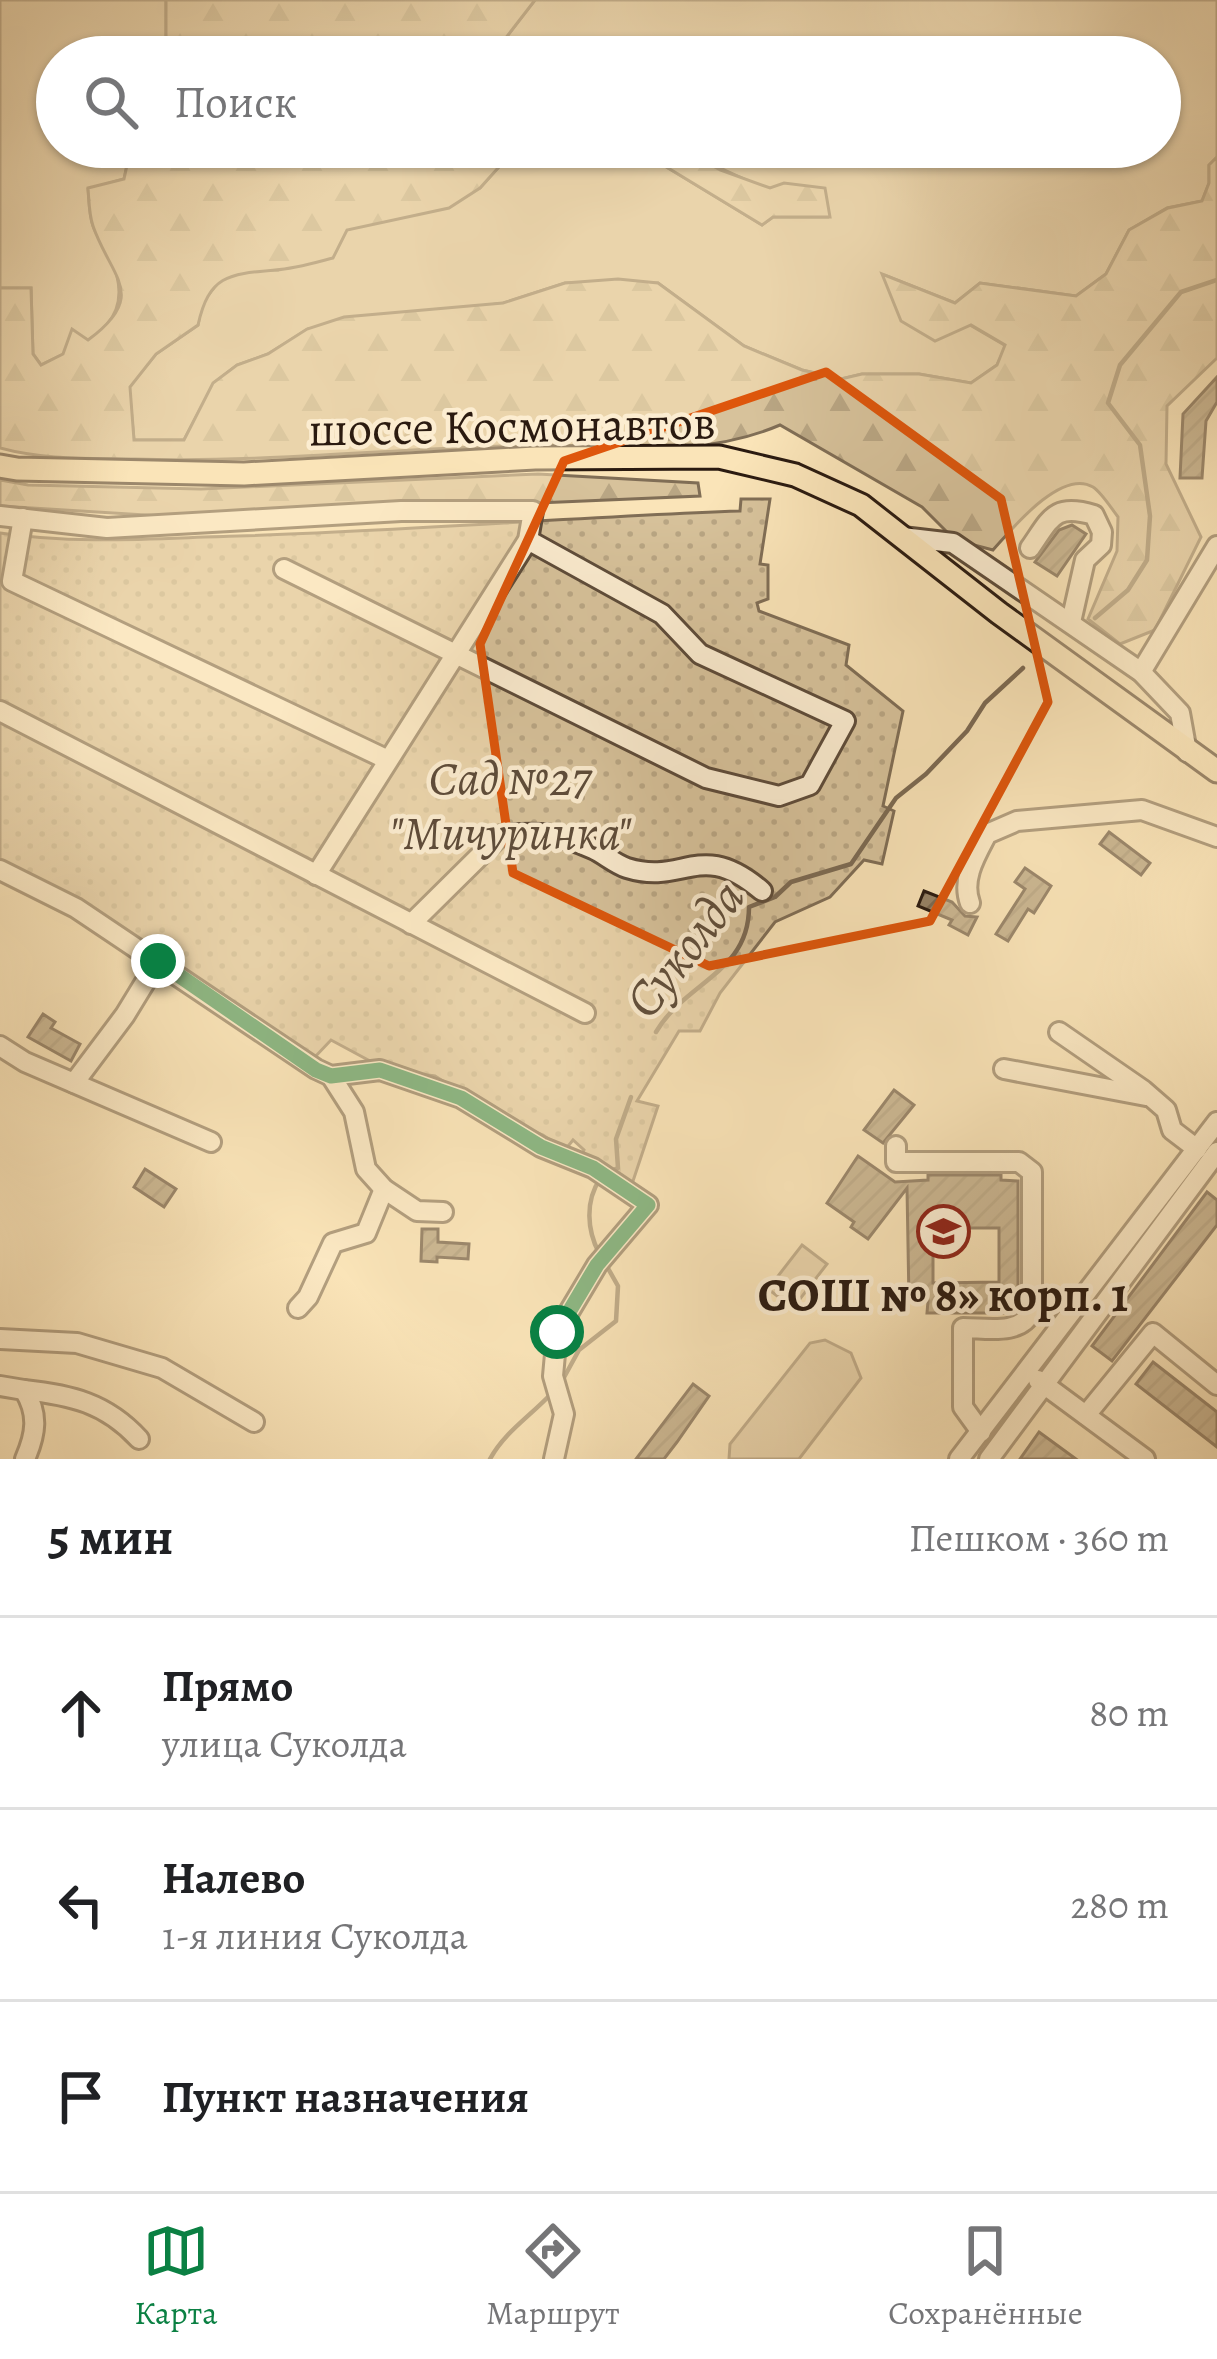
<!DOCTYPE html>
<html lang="ru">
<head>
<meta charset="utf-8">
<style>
  :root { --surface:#fff; --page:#f6f6f6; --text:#202124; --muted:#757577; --line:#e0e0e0; --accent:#0b8043 }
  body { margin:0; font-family:Alegreya,serif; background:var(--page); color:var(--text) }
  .stop { position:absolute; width:36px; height:36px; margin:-27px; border:9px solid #0b8043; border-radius:50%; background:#fff }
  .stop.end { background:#0b8043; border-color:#fff; box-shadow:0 3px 12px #0008 }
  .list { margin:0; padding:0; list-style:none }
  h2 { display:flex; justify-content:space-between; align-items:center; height:156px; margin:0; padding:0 48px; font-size:51px }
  h2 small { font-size:39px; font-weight:400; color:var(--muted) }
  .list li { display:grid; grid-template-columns:78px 1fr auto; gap:36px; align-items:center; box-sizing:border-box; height:192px; padding:0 48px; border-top:3px solid var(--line) }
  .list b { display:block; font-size:45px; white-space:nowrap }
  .list p { margin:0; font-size:39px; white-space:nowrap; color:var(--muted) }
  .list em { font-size:39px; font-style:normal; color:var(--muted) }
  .icon { flex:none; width:66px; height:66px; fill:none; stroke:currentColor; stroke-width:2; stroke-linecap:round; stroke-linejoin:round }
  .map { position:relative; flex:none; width:1217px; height:1459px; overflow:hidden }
  .search { position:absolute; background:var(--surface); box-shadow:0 3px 9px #0004; left:36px; right:36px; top:36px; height:132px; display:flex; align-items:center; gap:30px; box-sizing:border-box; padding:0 42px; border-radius:66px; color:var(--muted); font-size:45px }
  .sheet { height:732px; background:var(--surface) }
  nav { display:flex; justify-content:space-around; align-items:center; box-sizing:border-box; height:168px; border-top:3px solid var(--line); background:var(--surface); font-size:33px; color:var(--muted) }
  nav a { display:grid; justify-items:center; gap:6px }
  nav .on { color:var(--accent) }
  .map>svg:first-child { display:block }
  .grass { fill:#d7c29b; stroke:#806e56; stroke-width:3 }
  .forest { fill:url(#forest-firs); stroke:#806e56; stroke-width:3 }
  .garden { fill:url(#garden-dots); stroke:#806e56; stroke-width:3 }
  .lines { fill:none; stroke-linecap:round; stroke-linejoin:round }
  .stream { stroke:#7c6a53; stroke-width:4.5 }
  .building { fill:url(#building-hatch); stroke:#2a1a10; stroke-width:3; fill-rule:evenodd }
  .minor-casing { stroke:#5e4c3a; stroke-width:24 }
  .major-casing { stroke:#2a1a10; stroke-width:27 }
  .minor { stroke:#fcedd1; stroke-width:18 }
  .major { stroke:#fae4b8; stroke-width:21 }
  .route { stroke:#0b8043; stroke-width:15 }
  .marked { fill:none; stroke:#de560c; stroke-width:9; stroke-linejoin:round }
  .labels { text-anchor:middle; stroke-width:9; stroke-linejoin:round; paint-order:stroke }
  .street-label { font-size:48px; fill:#2a1a10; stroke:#fcedd1 }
  .park-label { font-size:48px; font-style:italic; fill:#5e4c3a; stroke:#fcedd1 }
  .poi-label { font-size:48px; font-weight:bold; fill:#2a1a10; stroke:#fcedd1 }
  .water-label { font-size:51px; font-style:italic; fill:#614f3c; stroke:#fcedd1 }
</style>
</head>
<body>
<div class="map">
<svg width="1217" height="1459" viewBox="0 0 1217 1459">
  <defs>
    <pattern id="forest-firs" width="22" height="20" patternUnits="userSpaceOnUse" patternTransform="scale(3)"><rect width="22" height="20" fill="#d7c29b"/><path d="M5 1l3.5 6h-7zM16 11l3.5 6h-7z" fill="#b9a684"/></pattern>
    <pattern id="garden-dots" width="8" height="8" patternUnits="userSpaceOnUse" patternTransform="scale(3)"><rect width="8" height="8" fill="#d7c29b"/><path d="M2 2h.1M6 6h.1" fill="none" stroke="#b9a684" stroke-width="1.8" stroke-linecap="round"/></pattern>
    <pattern id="building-hatch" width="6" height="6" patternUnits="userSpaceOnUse" patternTransform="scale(3)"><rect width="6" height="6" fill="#968367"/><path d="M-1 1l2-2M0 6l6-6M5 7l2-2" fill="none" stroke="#7b6a53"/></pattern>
  </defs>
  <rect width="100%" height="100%" fill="#fae4b8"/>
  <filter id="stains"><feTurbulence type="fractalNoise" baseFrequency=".00167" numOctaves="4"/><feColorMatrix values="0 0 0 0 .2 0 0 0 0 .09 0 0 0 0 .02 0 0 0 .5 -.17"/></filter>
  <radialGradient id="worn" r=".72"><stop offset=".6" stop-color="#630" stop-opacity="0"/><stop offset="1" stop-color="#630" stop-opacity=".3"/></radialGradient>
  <g class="grass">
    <path d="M 0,0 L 166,0 L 166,57 L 57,57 L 57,147 L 131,147 L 124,179 L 88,189 C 89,200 89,215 93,226 C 97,238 106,248 111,259 C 139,322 90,341 41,365 L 33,354 L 31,288 L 0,288 Z"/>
    <path d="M 535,0 L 1217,0 L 1217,157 L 1209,165 L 1209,183 L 1202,201 L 1167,208 L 1129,230 L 1106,274 L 1076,296 L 980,283 L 955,303 L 884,275 L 1006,346 L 997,365 L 971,383 L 919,374 L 862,374 L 841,379 L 802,370 L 744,346 L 658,283 L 565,283 L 504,303 L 308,329 L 268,354 L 237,365 L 214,383 L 184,440 L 134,440 L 129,387 L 156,354 L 198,325 L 202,303 L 221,279 L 247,270 L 278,270 L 346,230 L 480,188 L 506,159 L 547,165 L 590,154 L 645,154 L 762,225 L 773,217 L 829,217 C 780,193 728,175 681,147 L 1160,147 L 1160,57 L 491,57 Z"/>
    <polygon points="802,1245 827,1264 793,1308 768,1289"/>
    <polygon points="825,1340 851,1353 861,1378 799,1459 729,1459 730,1444 810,1343"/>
  </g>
  <g class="forest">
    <polygon points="166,0 535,0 491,57 166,57"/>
    <path d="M 131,147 L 681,147 L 720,170 L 770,188 L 784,183 L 825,188 L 830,217 L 773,217 L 762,225 L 645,154 L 590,154 L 547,165 L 506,159 L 480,188 L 449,208 L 347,230 L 333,258 C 314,263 294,269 275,270 C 229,274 209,275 198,325 L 156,354 L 130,387 L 134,440 L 184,440 L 213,383 L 237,365 L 268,354 L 307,329 L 344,317 L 503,303 L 565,283 L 618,279 L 658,283 L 744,346 L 802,370 L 841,379 L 862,374 L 919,374 L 971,383 L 997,365 L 1005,345 L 971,325 L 935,341 L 901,321 L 882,274 L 955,303 L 980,283 L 1076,296 L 1106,274 L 1129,230 L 1168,208 L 1202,201 L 1209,183 L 1209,165 L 1217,157 L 1217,358 L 1167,406 L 1166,464 L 1201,537 L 1155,630 L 1120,644 L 1088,619 L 1117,551 L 1118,517 C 1111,508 1102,493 1093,487 C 1061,468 1011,530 993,550 L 955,540 L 922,507 L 780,425 C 701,459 621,445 537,445 C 403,447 270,463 136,459 C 90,458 44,460 0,448 L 0,288 L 31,288 L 33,354 L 41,365 L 63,354 L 72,329 L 88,340 C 149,295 111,278 93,226 C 89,215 89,200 88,188 L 124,179 Z"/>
    <polygon points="538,474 698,483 700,496 194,518 0,506 0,480 28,485 201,489"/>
  </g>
  <path class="garden" d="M 741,499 L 770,499 L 760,564 L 768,565 L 768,599 L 757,603 L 759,611 L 849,645 L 846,665 L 903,711 L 883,806 L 894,811 L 882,864 L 864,860 L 830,897 L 775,922 L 720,993 L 700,1031 L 679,1031 L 637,1101 L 658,1106 L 632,1184 L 582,1155 L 584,1150 L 573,1140 L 565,1150 L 543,1135 L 499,1117 L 435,1076 L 385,1069 L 331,1040 L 312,1060 L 213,989 L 76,901 L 0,859 L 0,533 C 78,545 159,538 238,536 C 405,531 573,517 740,511 Z"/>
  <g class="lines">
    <g class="stream">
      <polyline points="1095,618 1128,590 1147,560 1150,516 1140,445 1108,403 1120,365 1181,292 1217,280"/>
      <path d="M 656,1032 C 686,981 749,973 749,907 L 775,897 L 791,882 L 851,864 L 896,798 L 926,774 L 967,731 L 985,703 L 1023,668"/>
      <polyline points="608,1172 618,1168 616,1139 631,1097"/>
      <path d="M 599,1253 C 587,1230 585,1201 600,1179"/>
      <polyline points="562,1381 579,1350 616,1321 618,1286 605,1263"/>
      <path d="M 490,1459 C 505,1432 529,1417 550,1395"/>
    </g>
  </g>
  <g class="building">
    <polygon points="1217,377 1217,402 1206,421 1202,478 1180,478 1183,414"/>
    <polygon points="1072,525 1086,534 1057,576 1035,562 1059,530"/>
    <polygon points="1109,832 1150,863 1141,875 1100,844"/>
    <polygon points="1025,868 1051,886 1034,913 1028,909 1008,941 996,934 1025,889 1015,882"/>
    <polygon points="924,891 952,902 965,916 977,917 968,935 949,925 952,920 918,906"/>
    <polygon points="43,1014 55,1022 51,1028 80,1044 71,1061 28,1037"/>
    <polygon points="894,1090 914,1105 883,1143 864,1130"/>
    <path d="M 858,1156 L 895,1182 L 928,1180 L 928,1175 L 1001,1175 L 1001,1180 L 1018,1181 L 1018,1301 L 1003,1301 L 1003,1313 L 927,1313 L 928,1301 L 909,1301 L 907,1188 L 868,1239 L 851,1227 L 854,1222 L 827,1203 ZM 933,1228 L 999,1228 L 999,1282 L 933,1283 Z"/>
    <polygon points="145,1169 176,1189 164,1207 134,1187"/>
    <polygon points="1207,1192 1217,1200 1217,1225 1112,1361 1092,1346"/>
    <polygon points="422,1229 438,1229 438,1242 469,1244 468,1259 437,1257 437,1262 421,1261"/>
    <polygon points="1153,1362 1217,1412 1217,1447 1136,1384"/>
    <polygon points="693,1384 709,1396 677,1442 664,1459 636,1459"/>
    <polygon points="1039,1432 1076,1459 1020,1459"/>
  </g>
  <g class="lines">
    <defs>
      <g id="minor">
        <polyline points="0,516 107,528 401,511 533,511 528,540 316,875"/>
        <polyline points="23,518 12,581 388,760"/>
        <polyline points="902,537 953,543 1141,672 1180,713 1187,752"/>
        <path d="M 1030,548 C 1051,518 1054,503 1094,515 L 1102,532 L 1101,545 L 1085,560 L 1071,622"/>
        <polyline points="284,569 706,778 779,796 810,785 845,721 700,654 662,614 528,540"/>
        <polyline points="1141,672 1217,546"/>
        <polyline points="0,711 585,1013"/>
        <polyline points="0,870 76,908 316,1069 331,1076 380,1070 461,1098 541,1147 593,1168 648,1205 597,1265 557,1332 553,1376 564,1414 554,1459"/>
        <path d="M 970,903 C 961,879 976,855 987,834 L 1017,821 L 1142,810 L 1217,837"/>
        <path d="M 411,924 L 501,835 C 541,832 555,832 593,849 C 604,854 615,864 627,868 C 685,886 700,838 762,891"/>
        <polyline points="1059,1032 1143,1090 1166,1110 1172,1130 1197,1149"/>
        <polyline points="0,1046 25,1062 211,1142"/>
        <polyline points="1004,1069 1146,1096"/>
        <polyline points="331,1076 354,1112 366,1169 384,1189 417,1211 443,1212"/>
        <polyline points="74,1083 125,1015 158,961"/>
        <path d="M 896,1146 L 896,1162 L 1019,1162 L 1032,1172 L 1032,1311 C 1020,1336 987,1328 963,1328 L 963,1407 L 981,1432"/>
        <polyline points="298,1308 308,1297 333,1243 366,1233 384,1189"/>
        <polyline points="0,1339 77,1343 162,1368 254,1422"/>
        <polyline points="1038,1380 1145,1459"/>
        <path d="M 0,1386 L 24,1390 C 39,1414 36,1434 25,1459"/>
        <path d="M 24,1390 C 71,1395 106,1403 139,1439"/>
        <polyline points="1086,1415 1153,1333 1217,1385"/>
        <polyline points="959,1459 1217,1122"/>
        <polyline points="989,1459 1217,1152"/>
      </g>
      <polyline id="major" points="0,466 17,469 244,474 535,458 719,457 795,475 861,505 999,613 1217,771"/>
    </defs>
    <use href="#minor" class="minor-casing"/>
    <use href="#major" class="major-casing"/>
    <use href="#minor" class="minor"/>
    <use href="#major" class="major"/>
  </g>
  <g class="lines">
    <polyline class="route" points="158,961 316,1070 331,1076 380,1070 461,1098 541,1147 593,1168 648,1205 597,1265 557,1332"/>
  </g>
  <path d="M0 0H1217V1459H0ZM 826,372 L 1001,499 L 1048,702 L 930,921 L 709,966 L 513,873 L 480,644 L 564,461 Z" fill="#fae4b8" fill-opacity=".55" fill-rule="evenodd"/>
  <path class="marked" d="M 826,372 L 1001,499 L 1048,702 L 930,921 L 709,966 L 513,873 L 480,644 L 564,461 Z"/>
  <defs>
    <symbol id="school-ring" viewBox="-11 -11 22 22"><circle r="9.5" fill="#fcedd1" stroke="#8f2418" stroke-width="1.5"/><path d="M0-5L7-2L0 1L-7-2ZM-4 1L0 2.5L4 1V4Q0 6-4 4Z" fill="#8f2418"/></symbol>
  </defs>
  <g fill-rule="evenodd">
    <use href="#school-ring" x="914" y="1202" width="59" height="59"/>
  </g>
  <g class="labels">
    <g class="street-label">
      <text transform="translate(512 425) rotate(-1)" y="17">шоссе Космонавтов</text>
    </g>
    <g class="park-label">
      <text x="510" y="794">Сад №27<tspan x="510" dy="55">"Мичуринка"</tspan></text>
    </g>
    <g class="poi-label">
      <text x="943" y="1311">СОШ № 8» корп. 1</text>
    </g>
    <g class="water-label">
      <text transform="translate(684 948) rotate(-52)" y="18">Суколда</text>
    </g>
  </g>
  <rect width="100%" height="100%" filter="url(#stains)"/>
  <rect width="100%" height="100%" fill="url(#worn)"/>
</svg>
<div class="stop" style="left:557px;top:1332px"></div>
<div class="stop end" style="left:158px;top:961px"></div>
<div class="search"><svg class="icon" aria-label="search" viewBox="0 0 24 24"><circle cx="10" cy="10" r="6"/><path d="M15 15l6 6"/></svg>Поиск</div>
</div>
<section class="sheet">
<h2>5 мин<small>Пешком · 360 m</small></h2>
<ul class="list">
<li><svg class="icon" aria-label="ahead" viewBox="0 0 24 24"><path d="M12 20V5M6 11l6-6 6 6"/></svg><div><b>Прямо</b><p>улица Суколда</p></div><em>80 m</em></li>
<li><svg class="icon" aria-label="left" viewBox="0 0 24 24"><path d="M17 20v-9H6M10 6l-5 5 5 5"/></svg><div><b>Налево</b><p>1-я линия Суколда</p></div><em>280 m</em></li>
<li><svg class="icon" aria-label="arrive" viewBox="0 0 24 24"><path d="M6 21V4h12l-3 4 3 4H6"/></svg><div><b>Пункт назначения</b></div></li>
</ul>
</section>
<nav>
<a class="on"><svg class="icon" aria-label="map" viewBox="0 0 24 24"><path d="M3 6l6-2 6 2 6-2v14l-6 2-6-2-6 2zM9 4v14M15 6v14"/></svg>Карта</a>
<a><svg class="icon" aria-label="directions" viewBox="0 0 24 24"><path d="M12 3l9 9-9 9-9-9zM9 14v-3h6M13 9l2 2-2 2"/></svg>Маршрут</a>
<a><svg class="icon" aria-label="saved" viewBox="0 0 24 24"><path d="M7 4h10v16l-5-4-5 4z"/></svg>Сохранённые</a>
</nav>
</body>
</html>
